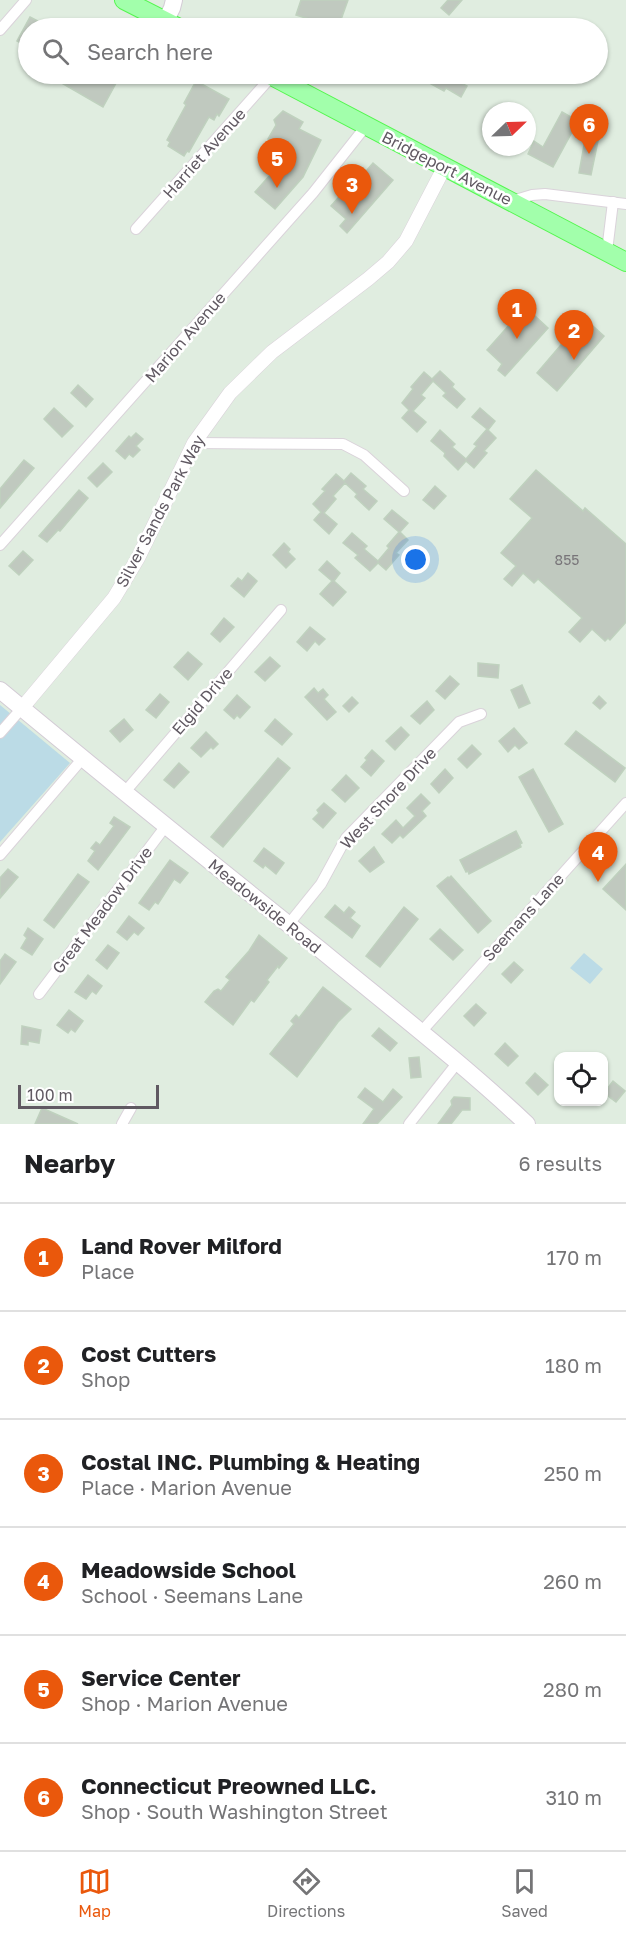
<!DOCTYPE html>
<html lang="en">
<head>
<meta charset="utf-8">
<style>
  :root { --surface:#fff; --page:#f2f2f2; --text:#202124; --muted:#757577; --line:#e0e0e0; --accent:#ea580c }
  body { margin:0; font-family:"Golos Text",sans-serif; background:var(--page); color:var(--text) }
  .controls { position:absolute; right:18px; bottom:18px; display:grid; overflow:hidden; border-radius:12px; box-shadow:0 2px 4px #0004 }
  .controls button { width:54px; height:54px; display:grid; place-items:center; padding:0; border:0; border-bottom:2px solid var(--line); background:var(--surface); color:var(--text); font:30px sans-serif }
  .compass { position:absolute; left:482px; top:102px; width:54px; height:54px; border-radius:50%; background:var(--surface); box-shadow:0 2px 4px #0004; rotate:67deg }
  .scale { position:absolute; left:18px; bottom:15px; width:141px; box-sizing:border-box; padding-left:6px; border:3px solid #605962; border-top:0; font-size:16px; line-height:21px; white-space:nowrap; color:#605962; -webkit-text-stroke:4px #fff; paint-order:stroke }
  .you { position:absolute; left:416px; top:560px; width:21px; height:21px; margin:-15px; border:4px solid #fff; border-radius:50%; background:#1a73e8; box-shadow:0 0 0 9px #1a73e833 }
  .badge { display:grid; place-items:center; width:39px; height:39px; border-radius:50%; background:var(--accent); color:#fff; font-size:20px; font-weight:700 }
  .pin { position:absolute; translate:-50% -50px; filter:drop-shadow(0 2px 3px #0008) }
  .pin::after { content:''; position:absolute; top:32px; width:21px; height:18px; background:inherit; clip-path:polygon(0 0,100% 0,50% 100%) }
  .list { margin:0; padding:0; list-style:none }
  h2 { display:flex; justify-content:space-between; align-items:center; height:78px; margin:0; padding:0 24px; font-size:26px }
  h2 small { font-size:20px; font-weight:400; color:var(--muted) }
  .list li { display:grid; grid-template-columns:39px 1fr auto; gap:18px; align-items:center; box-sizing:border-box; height:108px; padding:0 24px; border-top:2px solid var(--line) }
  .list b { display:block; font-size:22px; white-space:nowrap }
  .list p { margin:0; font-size:20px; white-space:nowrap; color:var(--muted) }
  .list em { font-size:20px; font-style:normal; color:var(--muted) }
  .icon { flex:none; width:33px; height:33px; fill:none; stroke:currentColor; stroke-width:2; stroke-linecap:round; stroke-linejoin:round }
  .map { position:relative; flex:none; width:626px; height:1124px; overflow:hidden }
  .search { position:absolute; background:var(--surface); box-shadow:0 2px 4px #0004; left:18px; right:18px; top:18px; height:66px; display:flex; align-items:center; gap:15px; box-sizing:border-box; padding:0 21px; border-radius:33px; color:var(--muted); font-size:22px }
  .sheet { height:726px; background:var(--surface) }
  nav { display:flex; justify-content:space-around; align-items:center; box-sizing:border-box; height:84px; border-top:2px solid var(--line); background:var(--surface); font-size:16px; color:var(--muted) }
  nav a { display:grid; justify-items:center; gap:3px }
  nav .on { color:var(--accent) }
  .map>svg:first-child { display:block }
  .green { fill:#bbdbe6 }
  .building { fill:#c0c9bf; stroke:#bfd1be; stroke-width:1.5 }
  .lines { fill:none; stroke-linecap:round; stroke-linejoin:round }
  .minor-casing { stroke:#dad3da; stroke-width:12 }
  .tertiary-casing { stroke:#dad3da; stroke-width:15 }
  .secondary-casing { stroke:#d3cbd5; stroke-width:18 }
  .primary-casing { stroke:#54f64f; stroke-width:20 }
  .minor { stroke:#fff; stroke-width:10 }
  .tertiary { stroke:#fff; stroke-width:14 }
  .secondary { stroke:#fff; stroke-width:16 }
  .primary { stroke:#a2ffab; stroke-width:18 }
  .labels { text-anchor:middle; stroke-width:5; stroke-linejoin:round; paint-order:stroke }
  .number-label { font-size:14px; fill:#787579 }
  .street-label { font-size:16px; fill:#605962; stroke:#fff }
</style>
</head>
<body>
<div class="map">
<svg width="626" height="1124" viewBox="0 0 626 1124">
  <rect width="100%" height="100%" fill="#e0ede0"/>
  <g class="green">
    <polygon points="0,705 70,763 0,842"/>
    <polygon points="584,953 603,969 590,984 570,968"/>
  </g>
  <g class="building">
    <polygon points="301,0 348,0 338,28 296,15"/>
    <polygon points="448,0 462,0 449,15 441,8"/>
    <polygon points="30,17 51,28 28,28 28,47 17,41"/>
    <polygon points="46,74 121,74 103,107"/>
    <polygon points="425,74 445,74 467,86 461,97 446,88 444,91 422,79"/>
    <polygon points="196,81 229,99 219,116 217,114 214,120 209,117 189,152 187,151 184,156 168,146 170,142 167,140 186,105 184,103"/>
    <polygon points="283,111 303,122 299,129 321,140 303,177 275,209 255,192 279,165 270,160 278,144 268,139 276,125 274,120"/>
    <polygon points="562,112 578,121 553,167 528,154 534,141 543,147"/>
    <polygon points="586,134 599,136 591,175 579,173"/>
    <polygon points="373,163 393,180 347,233 340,226 346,219 331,206 345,190 348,192"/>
    <polygon points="521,303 548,328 505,376 498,370 502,364 487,350 512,322 507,318"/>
    <polygon points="584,318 604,336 557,391 537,373"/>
    <polygon points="440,371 454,384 452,387 465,399 457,408 443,396 446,393 433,381 421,395 425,398 413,411 426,422 417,432 402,418 409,410 402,403 413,389 411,387 424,372 432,379"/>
    <polygon points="78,385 93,399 86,407 71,393"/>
    <polygon points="54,408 73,426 62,437 44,419"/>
    <polygon points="480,408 495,421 488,430 496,438 484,451 487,453 474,468 466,461 458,470 444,456 445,453 431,441 440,430 455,444 452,447 466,459 477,446 474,444 487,429 472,417"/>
    <polygon points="136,433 143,439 136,446 140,450 133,457 129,454 125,459 116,451 129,436 131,438"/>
    <polygon points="24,460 34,468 0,508 0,489"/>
    <polygon points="103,463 112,472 97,487 88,478"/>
    <polygon points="536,470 583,511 585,508 626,544 626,622 610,640 608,638 605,641 592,629 580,642 569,632 582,618 538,579 534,583 523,573 512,586 504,579 516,566 501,553 532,518 510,499"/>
    <polygon points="351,473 366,486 363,489 377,501 369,510 355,497 357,494 345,483 333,496 336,499 324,513 337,524 329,534 314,520 321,512 313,504 325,491 322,489 336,474 344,481"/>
    <polygon points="435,486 446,496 434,509 423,500"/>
    <polygon points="79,490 88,498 60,531 58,530 47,542 39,536"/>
    <polygon points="392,510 408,523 400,532 408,540 396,553 399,555 386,570 378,563 370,571 355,558 358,555 343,543 352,533 367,546 364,549 378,561 389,548 387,546 399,532 384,519"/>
    <polygon points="284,543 290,549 288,552 295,559 286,568 273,555"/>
    <polygon points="23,551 33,560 19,575 9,566"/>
    <polygon points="327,561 340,573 334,581 346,592 333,606 320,594 332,581 319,570"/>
    <polygon points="248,573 257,581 244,597 231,586 238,578 242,581"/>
    <polygon points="224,618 234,627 220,642 211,634"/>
    <polygon points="310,627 325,639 319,645 315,641 307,651 297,642"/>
    <polygon points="188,652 202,664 188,680 174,667"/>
    <polygon points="270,657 280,666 265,681 255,672"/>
    <polygon points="478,663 499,665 498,678 478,676"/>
    <polygon points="450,676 459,684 445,699 436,691"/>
    <polygon points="522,685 530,703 519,708 511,690"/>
    <polygon points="314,688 318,693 323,689 328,695 324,699 336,712 327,720 305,697"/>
    <polygon points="160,694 169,702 156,718 146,710"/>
    <polygon points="237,695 250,707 240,718 237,715 234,719 224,710"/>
    <polygon points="599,696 606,703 600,709 593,703"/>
    <polygon points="352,697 358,703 349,712 343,706"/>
    <polygon points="427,701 434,710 420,724 411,716"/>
    <polygon points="124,719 133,730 120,742 110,731"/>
    <polygon points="275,719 292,734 282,745 265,731"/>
    <polygon points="401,727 409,735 395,750 386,741"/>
    <polygon points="514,728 527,743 519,749 515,745 508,752 499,741"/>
    <polygon points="576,731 625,768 615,782 565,744"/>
    <polygon points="206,732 218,744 213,749 211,747 201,757 191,748"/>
    <polygon points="472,745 481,754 467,768 458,759"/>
    <polygon points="372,750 384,761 371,776 361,767 367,760 365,758"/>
    <polygon points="278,758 290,768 223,847 211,837"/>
    <polygon points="179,763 189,772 174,788 164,780"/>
    <polygon points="445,769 453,778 439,793 431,784"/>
    <polygon points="533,769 563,824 549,832 519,777"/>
    <polygon points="346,775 359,788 345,802 332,790"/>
    <polygon points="421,794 430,803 422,811 426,816 403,838 400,835 392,843 382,834 396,820 403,828 415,816 407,808"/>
    <polygon points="324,803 336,813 323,828 313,819 319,813 317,810"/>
    <polygon points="114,817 130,827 98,870 88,861 95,851 91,848 96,842 100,845 114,826 110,823"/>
    <polygon points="516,831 522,843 520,844 521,847 469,874 468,871 466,872 460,860"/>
    <polygon points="374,847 384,862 370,872 359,861"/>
    <polygon points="264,848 284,863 276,874 265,865 263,868 254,861"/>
    <polygon points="170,860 188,873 180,883 174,879 158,904 155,902 149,910 139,903"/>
    <polygon points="626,864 626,910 603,889"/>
    <polygon points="8,869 18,877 0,898 0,878"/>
    <polygon points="78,874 89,882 54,928 44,920"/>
    <polygon points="451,876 491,921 478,933 437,886 448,877 449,878"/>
    <polygon points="335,905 344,913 349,907 355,912 350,918 360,926 352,938 325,917"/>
    <polygon points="404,907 418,919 380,967 366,956"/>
    <polygon points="129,916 144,928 138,935 134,932 127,940 117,932"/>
    <polygon points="28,928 43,939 32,955 21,948 27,938 24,935"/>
    <polygon points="440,929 463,950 453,960 430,939"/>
    <polygon points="259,935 287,958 279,968 278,966 267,980 269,982 254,1002 251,1000 233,1025 205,1002 214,991 218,989 221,991 230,980 226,977 249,951"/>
    <polygon points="108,945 119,953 107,969 96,960"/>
    <polygon points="5,954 16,962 0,984 0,961"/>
    <polygon points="514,962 523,970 511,983 502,974"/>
    <polygon points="88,975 102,986 96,994 92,991 86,999 75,992"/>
    <polygon points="323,987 351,1009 338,1022 297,1077 270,1054 294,1024 291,1021 296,1015 299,1018"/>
    <polygon points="476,1004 486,1013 474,1026 464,1016"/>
    <polygon points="69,1010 83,1021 75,1032 71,1029 68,1033 57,1025"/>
    <polygon points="22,1026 41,1030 39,1043 28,1041 28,1045 21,1044"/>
    <polygon points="379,1028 397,1043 390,1051 372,1036"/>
    <polygon points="505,1043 518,1056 508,1066 495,1054"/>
    <polygon points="419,1057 421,1077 411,1078 409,1058"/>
    <polygon points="535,1073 548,1085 538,1095 526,1083"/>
    <polygon points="613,1081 625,1091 616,1102 604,1093"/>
    <polygon points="365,1088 383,1102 393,1089 402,1097 377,1124 363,1124 374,1109 358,1097"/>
    <polygon points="454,1097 470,1098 470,1110 462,1110 451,1124 438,1124 452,1105 451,1101"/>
    <polygon points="42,1108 78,1124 35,1124"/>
  </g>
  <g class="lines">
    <defs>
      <g id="minor">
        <polyline points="0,30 26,0"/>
        <polyline points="512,201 532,195 545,194 626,204"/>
        <polyline points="136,229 272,76"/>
        <polyline points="607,251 613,202"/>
        <polyline points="194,443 343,444 364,455 404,491"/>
        <polyline points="0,545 313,193 366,126"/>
        <polyline points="0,733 22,708"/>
        <polyline points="124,793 281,610"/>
        <polyline points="0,855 83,758"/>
        <polyline points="288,925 321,884 346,838 459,722 481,714"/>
        <polyline points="39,994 165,827"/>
        <polyline points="421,1032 626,803"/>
        <polyline points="122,1124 131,1108"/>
        <polyline points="409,1124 458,1062"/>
      </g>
      <polyline id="tertiary" points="22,708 114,598 138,558 194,443 230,393 272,352 368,279 388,262 406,241 445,166"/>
      <g id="secondary">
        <polyline points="165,22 172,8 174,0"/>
        <path d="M 0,690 C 106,778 214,865 322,951 C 391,1008 462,1063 527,1124"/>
      </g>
      <g id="primary">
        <polyline points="124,0 179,28"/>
        <polyline points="268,74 626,262"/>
      </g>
    </defs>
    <use href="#minor" class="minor-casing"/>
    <use href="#tertiary" class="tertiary-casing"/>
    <use href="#secondary" class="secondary-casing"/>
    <use href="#primary" class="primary-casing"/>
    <use href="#minor" class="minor"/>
    <use href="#tertiary" class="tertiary"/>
    <use href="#secondary" class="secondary"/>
    <use href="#primary" class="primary"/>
  </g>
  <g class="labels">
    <g class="number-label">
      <text x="567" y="565">855</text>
    </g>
    <g class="street-label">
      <text transform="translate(204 153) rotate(-48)" y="6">Harriet Avenue</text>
      <text transform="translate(447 168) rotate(27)" y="6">Bridgeport Avenue</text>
      <text transform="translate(185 337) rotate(-49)" y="6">Marion Avenue</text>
      <text transform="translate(160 511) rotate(-62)" y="6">Silver Sands Park Way</text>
      <text transform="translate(202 701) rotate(-49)" y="6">Elgid Drive</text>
      <text transform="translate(388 798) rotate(-47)" y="6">West Shore Drive</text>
      <text transform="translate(265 906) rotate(39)" y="6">Meadowside Road</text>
      <text transform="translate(102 910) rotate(-53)" y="6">Great Meadow Drive</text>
      <text transform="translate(523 917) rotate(-48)" y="6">Seemans Lane</text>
    </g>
  </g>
</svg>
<div class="controls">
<button><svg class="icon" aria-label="locate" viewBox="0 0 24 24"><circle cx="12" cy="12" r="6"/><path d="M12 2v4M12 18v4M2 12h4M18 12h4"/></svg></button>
</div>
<svg class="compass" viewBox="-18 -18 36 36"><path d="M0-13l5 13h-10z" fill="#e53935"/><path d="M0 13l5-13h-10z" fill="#757577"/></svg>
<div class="scale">100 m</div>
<div class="you"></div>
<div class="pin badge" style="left:517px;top:339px">1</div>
<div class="pin badge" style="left:574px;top:360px">2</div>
<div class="pin badge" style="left:352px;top:214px">3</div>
<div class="pin badge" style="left:598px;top:882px">4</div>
<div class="pin badge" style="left:277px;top:188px">5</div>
<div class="pin badge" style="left:589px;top:154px">6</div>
<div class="search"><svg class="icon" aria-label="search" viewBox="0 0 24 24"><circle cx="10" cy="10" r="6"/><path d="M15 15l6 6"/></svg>Search here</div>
</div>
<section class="sheet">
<h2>Nearby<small>6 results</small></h2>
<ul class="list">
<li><span class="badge">1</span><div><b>Land Rover Milford</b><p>Place</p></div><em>170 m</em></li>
<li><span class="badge">2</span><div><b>Cost Cutters</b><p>Shop</p></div><em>180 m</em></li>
<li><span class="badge">3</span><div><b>Costal INC. Plumbing &amp; Heating</b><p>Place · Marion Avenue</p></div><em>250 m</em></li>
<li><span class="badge">4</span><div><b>Meadowside School</b><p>School · Seemans Lane</p></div><em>260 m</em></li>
<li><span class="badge">5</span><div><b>Service Center</b><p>Shop · Marion Avenue</p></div><em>280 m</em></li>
<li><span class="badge">6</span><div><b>Connecticut Preowned LLC.</b><p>Shop · South Washington Street</p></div><em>310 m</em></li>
</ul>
</section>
<nav>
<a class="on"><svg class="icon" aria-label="map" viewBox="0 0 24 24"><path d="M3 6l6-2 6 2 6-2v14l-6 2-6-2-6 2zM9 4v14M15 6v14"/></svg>Map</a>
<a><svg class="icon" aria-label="directions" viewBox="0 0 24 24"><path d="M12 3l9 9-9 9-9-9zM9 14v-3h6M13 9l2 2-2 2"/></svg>Directions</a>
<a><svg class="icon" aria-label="saved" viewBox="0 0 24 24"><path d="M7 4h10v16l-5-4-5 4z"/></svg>Saved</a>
</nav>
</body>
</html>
